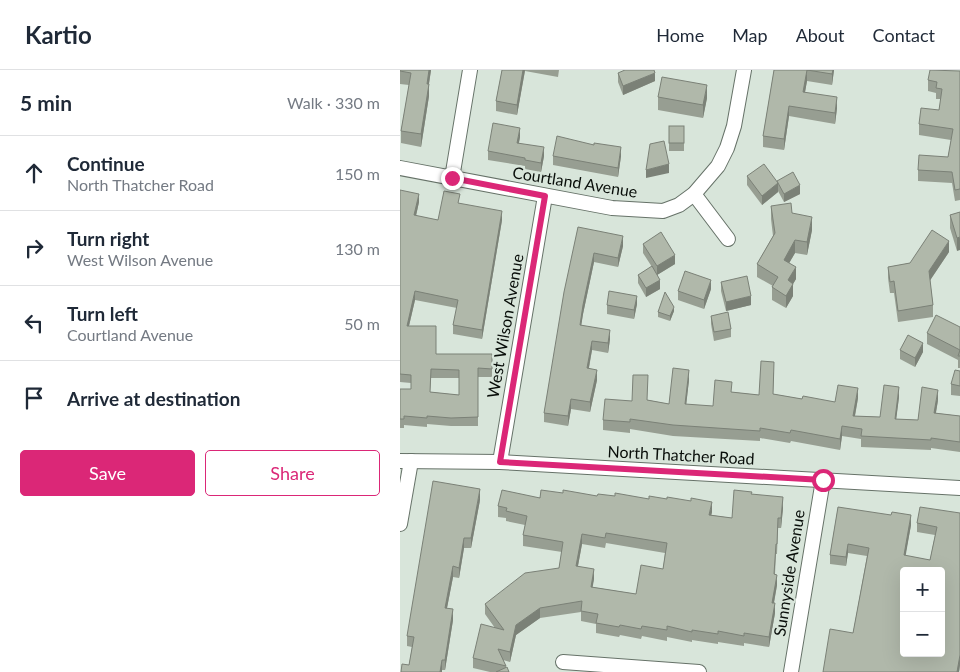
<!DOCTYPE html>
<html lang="en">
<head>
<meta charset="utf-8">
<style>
  :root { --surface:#fff; --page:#f2f2f3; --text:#1f2937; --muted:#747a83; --line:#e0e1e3; --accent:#db2777 }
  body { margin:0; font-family:Lato,sans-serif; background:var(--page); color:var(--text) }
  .controls { position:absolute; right:15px; bottom:15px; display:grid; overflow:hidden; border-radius:5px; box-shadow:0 5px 20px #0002 }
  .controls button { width:45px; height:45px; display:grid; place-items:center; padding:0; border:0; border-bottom:1px solid var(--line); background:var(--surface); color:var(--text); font:25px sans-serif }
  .stop { position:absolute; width:15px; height:15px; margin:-11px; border:4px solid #db2777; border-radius:50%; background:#fff }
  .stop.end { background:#db2777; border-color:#fff; box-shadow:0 1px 5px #0008 }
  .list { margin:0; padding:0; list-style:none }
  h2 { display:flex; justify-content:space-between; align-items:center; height:65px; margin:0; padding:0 20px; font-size:21px }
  h2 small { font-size:16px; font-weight:400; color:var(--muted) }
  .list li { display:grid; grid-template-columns:32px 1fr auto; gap:15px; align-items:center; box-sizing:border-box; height:75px; padding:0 20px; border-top:1px solid var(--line) }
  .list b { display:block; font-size:19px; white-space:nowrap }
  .list p { margin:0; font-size:16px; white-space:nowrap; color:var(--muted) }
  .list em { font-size:16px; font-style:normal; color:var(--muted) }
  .actions { display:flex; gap:10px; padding:15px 20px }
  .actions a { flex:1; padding:11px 0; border:1px solid var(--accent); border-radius:5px; text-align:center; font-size:18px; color:var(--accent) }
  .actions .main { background:var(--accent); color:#fff }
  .icon { flex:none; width:28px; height:28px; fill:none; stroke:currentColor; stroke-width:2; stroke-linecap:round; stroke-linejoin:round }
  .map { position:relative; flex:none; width:560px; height:602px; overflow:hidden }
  header { display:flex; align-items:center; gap:30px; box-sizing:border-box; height:70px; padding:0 25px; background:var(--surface); border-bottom:1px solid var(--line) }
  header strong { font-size:24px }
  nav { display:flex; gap:28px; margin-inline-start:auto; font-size:18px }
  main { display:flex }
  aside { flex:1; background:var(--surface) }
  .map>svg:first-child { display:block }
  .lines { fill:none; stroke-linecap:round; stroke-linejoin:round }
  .minor-casing { stroke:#667268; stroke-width:16 }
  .minor { stroke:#fff; stroke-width:14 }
  .wall { fill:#979e92; fill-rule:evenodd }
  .shaded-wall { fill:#7b8177 }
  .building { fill:#b0b8aa; stroke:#7b8177; fill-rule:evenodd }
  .route { stroke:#db2777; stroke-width:6 }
  .labels { text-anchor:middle; stroke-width:4.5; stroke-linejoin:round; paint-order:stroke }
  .street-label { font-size:16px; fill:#080d09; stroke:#d8e5da }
</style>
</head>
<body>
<header>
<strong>Kartio</strong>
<nav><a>Home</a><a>Map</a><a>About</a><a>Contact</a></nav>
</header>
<main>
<aside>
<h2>5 min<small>Walk · 330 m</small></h2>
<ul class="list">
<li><svg class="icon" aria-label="ahead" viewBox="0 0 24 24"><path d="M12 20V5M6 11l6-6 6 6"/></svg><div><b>Continue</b><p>North Thatcher Road</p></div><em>150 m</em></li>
<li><svg class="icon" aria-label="right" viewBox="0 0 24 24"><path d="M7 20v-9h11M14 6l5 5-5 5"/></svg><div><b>Turn right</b><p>West Wilson Avenue</p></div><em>130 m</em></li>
<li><svg class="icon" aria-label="left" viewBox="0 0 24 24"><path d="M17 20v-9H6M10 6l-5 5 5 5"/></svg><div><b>Turn left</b><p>Courtland Avenue</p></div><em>50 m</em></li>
<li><svg class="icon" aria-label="arrive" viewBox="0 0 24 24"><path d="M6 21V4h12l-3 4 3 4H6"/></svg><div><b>Arrive at destination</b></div></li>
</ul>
<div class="actions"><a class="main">Save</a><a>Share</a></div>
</aside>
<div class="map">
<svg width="560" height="602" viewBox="0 0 560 602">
  <rect width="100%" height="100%" fill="#d8e5da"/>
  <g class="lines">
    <defs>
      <g id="minor">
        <polyline points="0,98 212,138 263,141 279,135 294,124 318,96 327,78 334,56 344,0"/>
        <polyline points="52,108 70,0"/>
        <polyline points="294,124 328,169"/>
        <polyline points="0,391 100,392 560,418"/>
        <polyline points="100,392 145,126"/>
        <polyline points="0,454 11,391"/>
        <polyline points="163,592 299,602"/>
        <polyline points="391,602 423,410"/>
      </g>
    </defs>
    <use href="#minor" class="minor-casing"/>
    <use href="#minor" class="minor"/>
  </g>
  <g class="wall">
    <polygon points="0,0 31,0 29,14 29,26 21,77 1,73 1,61 9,15 0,14"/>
    <polygon points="102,0 159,0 158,7 125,1 117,45 96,41 96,31"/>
    <polygon points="374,0 434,0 432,15 407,11 405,22 437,38 435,54 389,46 384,80 363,77 363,66"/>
    <polygon points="560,1 560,130 555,131 552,113 518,111 518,100 548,87 551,70 519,65 519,54 539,40 541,29 536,29 536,23 528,21 528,10"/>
    <polygon points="218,3 255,11 223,25 218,12"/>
    <polygon points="258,27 307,28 303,48 258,40"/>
    <rect x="269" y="56" width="15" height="25"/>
    <polygon points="120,67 119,73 144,86 141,102 125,99 125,96 88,90 88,81"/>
    <polygon points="153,86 221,86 218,107 153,95"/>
    <polygon points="347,106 377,112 400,124 384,132 378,121 378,122 362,135 347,115"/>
    <path d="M 0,120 L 19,132 L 16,146 L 38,150 L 59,133 L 102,150 L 82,269 L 53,264 L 53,255 L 57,238 L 15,230 L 9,256 L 36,284 L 92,284 L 92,307 L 78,307 L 78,356 L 51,356 L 27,354 L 27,357 L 4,355 L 4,358 L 0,358 L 0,319 L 11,319 L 11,313 L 0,312 ZM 31,308 L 59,308 L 59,325 L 30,322 Z"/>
    <polygon points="371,136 392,143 412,160 407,185 395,183 389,193 396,209 393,214 393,226 386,238 372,230 372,217 373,216 357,207 357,194 373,166 371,149"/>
    <polygon points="560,142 557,181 550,158 550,145"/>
    <polygon points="178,157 223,176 218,197 194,192 183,244 181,255 210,269 208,283 192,280 189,298 197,310 190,342 171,339 168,356 144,352 144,343"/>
    <polygon points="243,174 275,194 257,205 260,219 246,227 238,213 238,205 252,197 243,183"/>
    <polygon points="549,182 530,210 533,235 533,247 498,252 494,223 490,223 488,208 488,197 510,193"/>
    <polygon points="321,212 351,235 326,241 321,221"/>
    <polygon points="311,219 304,239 278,230 278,221"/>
    <polygon points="237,234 234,249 207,244 207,235"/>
    <polygon points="274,241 270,251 258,247 258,242"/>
    <polygon points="311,246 331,259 331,267 314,271 311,254"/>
    <polygon points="560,257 560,298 558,298 558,290 527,274 527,263"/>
    <polygon points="500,280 523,282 515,297 500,289"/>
    <polygon points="560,301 560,326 551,325 551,314"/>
    <polygon points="374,302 373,324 402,329 435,332 458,328 455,346 480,347 499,327 496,349 518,350 538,330 536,343 560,346 560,382 531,378 531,380 461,377 461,369 442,366 440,380 391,371 390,373 360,368 360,371 273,366 230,359 230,363 203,360 203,350 232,331 248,330 269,334 289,310 286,335 313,336 332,322 359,325"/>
    <path d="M 163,423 L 197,426 L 312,442 L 311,445 L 332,448 L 352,424 L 383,438 L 381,458 L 378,458 L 377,484 L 376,484 L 375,504 L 377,515 L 374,533 L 375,543 L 369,577 L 344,573 L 344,576 L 318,572 L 318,574 L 292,570 L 292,572 L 267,567 L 267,571 L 242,566 L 241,569 L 220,565 L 219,567 L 196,563 L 196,554 L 181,551 L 181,542 L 140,548 L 116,565 L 110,592 L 103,590 L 106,596 L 106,598 L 109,602 L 90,602 L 73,598 L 73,588 L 95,558 L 85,544 L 85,534 L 159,498 L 162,482 L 123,476 L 123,465 L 125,455 L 106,451 L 106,448 L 98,447 L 98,436 ZM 206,473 L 265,483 L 263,499 L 236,524 L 192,517 L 194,509 L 178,496 L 182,474 L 205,478 Z"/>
    <polygon points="80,430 71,478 64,478 59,508 53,507 47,538 53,550 45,600 42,600 42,602 1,602 9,595 12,577 7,576 7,566"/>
    <polygon points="438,437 511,455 505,486 530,490 535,465 517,462 517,453 560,443 560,595 559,602 423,602 453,563 467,486 448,483 446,496 430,494 430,485"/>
  </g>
  <g class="shaded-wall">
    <polygon points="29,0 31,0 27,26 27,14"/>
    <polygon points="123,0 125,0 117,45 117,35"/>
    <polygon points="407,0 407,11 403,33 403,22"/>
    <polygon points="433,0 434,0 432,15 432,4"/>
    <polygon points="255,3 255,11 223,25 223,16"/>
    <polygon points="29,14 29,26 21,77 21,64"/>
    <polygon points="307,15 307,28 303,48 303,35"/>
    <polygon points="437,27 437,38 435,54 435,43"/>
    <polygon points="389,36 389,46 384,80 384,69"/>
    <polygon points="120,58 120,67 117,81 117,73"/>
    <polygon points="144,77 144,86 141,102 141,93"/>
    <polygon points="221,77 221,86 218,107 218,98"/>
    <polygon points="269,94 269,103 246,108 246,100"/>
    <polygon points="378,113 378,122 362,135 362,126"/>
    <polygon points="400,115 400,124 384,132 384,124"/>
    <polygon points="19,124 19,132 14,154 14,145"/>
    <polygon points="102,141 102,150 82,269 82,260"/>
    <polygon points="412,147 412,160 407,185 407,172"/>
    <polygon points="223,166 223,176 218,197 218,188"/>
    <polygon points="560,167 560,180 557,181 557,168"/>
    <polygon points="395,170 395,183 384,202 384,190"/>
    <polygon points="549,171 549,182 529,212 529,201"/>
    <polygon points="194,183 194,192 183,244 180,264 180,255 183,235"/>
    <polygon points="275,185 275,194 257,205 257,196"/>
    <polygon points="396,197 396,209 393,214 393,226 386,238 386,226 388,210"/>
    <polygon points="260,210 260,219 246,227 246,218"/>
    <polygon points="311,210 311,219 304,239 304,230"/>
    <polygon points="15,221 15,230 7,264 7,256"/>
    <polygon points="237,226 237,234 234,249 234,240"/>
    <polygon points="351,226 351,235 326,241 326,232"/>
    <polygon points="274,237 274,241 270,251 270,246"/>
    <polygon points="210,260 210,269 208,283 208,273"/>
    <polygon points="192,271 192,280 187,307 187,298"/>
    <polygon points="523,273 523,282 515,297 515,288"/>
    <polygon points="197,300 197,310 190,342 190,332"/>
    <polygon points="289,300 289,310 285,345 285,334"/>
    <polygon points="499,317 499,327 495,359 495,349"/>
    <polygon points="458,318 458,328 453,356 453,346"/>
    <polygon points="538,320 538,330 534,353 534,343"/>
    <polygon points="171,329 171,339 168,356 168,346"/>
    <polygon points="442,356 442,366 440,380 440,369"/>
    <polygon points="80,419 80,430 71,478 71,468"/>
    <polygon points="383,427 383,438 381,458 381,448"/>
    <polygon points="312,432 312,442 309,455 309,445"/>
    <polygon points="511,445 511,455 504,495 504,485"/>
    <polygon points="182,464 182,474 176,506 176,496"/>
    <polygon points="64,468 64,478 59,508 59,498"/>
    <polygon points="448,474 448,483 446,496 446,487"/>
    <polygon points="53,496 53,507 45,548 45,538"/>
    <polygon points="194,499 194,509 191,527 191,517"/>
    <polygon points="377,505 377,515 372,543 372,533"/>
    <polygon points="375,533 375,543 369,577 369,567"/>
    <polygon points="140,538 140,548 116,565 110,592 110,582 116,555"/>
    <polygon points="53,539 53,550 45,600 45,590"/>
    <polygon points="560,585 560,595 559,602 557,602"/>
    <polygon points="42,590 42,602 40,602"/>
  </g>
  <g class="building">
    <polygon points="0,0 29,0 27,14 29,14 21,64 1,61 11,3 0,1"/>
    <polygon points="102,0 123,0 117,35 96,31"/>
    <polygon points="225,0 254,0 255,3 223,16 218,3"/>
    <polygon points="374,0 433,0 432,4 407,0 403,22 437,27 435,43 389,36 384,69 363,66"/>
    <polygon points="530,0 560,1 560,119 555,120 552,102 518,100 519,85 548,87 553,59 519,54 521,38 539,40 542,19 536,18 537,12 528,10"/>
    <polygon points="262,7 307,15 303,35 258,27"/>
    <polygon points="93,53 120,58 117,73 144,77 141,93 125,90 125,88 88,81"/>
    <rect x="269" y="56" width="15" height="17"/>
    <polygon points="157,66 194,75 194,73 221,77 218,98 153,86"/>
    <polygon points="264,71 269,94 246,100 250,74"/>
    <polygon points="364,94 378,113 362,126 347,106"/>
    <polygon points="393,102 400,115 384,124 377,111"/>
    <path d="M 0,120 L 19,124 L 14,145 L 38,150 L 44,121 L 60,124 L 58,133 L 102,141 L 82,260 L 53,255 L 58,230 L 15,221 L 7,256 L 36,256 L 36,284 L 92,284 L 92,299 L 78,298 L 78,347 L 51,348 L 27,346 L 27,348 L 4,346 L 4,349 L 0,349 L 0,319 L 11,319 L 11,305 L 0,304 ZM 31,299 L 59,300 L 59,325 L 30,322 Z"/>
    <polygon points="391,133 392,143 412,147 407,172 395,170 384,190 396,197 388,210 393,214 386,226 372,217 378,207 357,194 375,163 371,136"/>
    <polygon points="560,142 560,167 557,168 550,145"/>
    <polygon points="178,157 223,166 218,188 194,183 183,235 180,255 210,260 208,273 192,271 187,298 197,300 190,332 171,329 168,346 144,343 164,222"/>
    <polygon points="532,160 549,171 529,201 533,235 498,241 494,211 490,212 488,197 510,193"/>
    <polygon points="261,162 275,185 257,196 243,174"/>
    <polygon points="252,196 260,210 246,218 238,205"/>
    <polygon points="285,201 311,210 304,230 278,221"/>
    <polygon points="347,206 351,226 326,232 321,212"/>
    <polygon points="209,221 237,226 234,240 207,235"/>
    <polygon points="265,222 274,237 270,246 258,242"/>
    <polygon points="328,242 331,259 314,262 311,246"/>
    <polygon points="536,245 560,257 560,286 558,286 560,280 527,263"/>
    <polygon points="508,265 523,273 515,288 500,280"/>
    <polygon points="361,291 374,292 373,324 402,329 403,326 435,332 438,315 458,318 453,346 480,347 484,315 499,317 495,349 518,350 522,317 538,320 534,343 560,346 560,372 531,368 531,370 461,366 462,359 442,356 440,369 391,360 390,363 360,358 360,361 273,355 230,349 230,352 203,350 205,329 232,331 233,305 248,305 247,330 269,334 273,298 289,300 285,334 313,336 315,310 332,312 331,322 359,325"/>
    <polygon points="555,300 560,301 560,316 551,314"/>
    <polygon points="33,411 80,419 71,468 64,468 59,498 53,496 45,538 53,539 45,590 42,590 40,602 1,602 2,594 9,595 14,567 7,566"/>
    <path d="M 102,420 L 140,428 L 141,420 L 163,423 L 163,420 L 197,426 L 198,424 L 215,426 L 215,423 L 249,429 L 249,426 L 267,429 L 267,427 L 291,431 L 291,428 L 312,432 L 309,445 L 332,448 L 334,420 L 352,422 L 351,424 L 383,427 L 381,448 L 378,448 L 377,474 L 376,474 L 374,504 L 377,505 L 372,533 L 375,533 L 369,567 L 344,563 L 344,566 L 318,561 L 318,564 L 292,560 L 292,562 L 267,556 L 267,560 L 242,556 L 241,559 L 220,555 L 219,557 L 196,553 L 198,544 L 181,541 L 182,531 L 140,538 L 116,555 L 110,582 L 98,579 L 106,596 L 73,588 L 81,554 L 104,560 L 85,534 L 125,503 L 159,498 L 163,472 L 123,465 L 127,446 L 106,441 L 107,438 L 98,436 ZM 206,463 L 267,473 L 263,499 L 241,495 L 236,524 L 191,517 L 194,499 L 176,496 L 182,464 L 205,468 Z"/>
    <path d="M 438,437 L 491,445 L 492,442 L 511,445 L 504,485 L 530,490 L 537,457 L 517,453 L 520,437 L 560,443 L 560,585 L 557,602 L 423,602 L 430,559 L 453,563 L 469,478 L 448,474 L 446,487 L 430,485 ZM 504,501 L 541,501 L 541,583 L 504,583 Z"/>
    <polygon points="107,597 109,602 96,602"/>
  </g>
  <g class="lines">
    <polyline class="route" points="52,108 145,126 100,392 423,410"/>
  </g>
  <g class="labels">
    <g class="street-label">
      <text transform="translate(175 112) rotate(9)" y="6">Courtland Avenue</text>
      <text transform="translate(105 256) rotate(-80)" y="6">West Wilson Avenue</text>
      <text transform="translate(281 385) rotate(3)" y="6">North Thatcher Road</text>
      <text transform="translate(389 503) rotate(-81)" y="6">Sunnyside Avenue</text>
    </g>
  </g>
</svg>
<div class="controls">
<button>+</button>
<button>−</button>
</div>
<div class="stop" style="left:423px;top:410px"></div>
<div class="stop end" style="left:52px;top:108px"></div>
</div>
</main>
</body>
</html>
